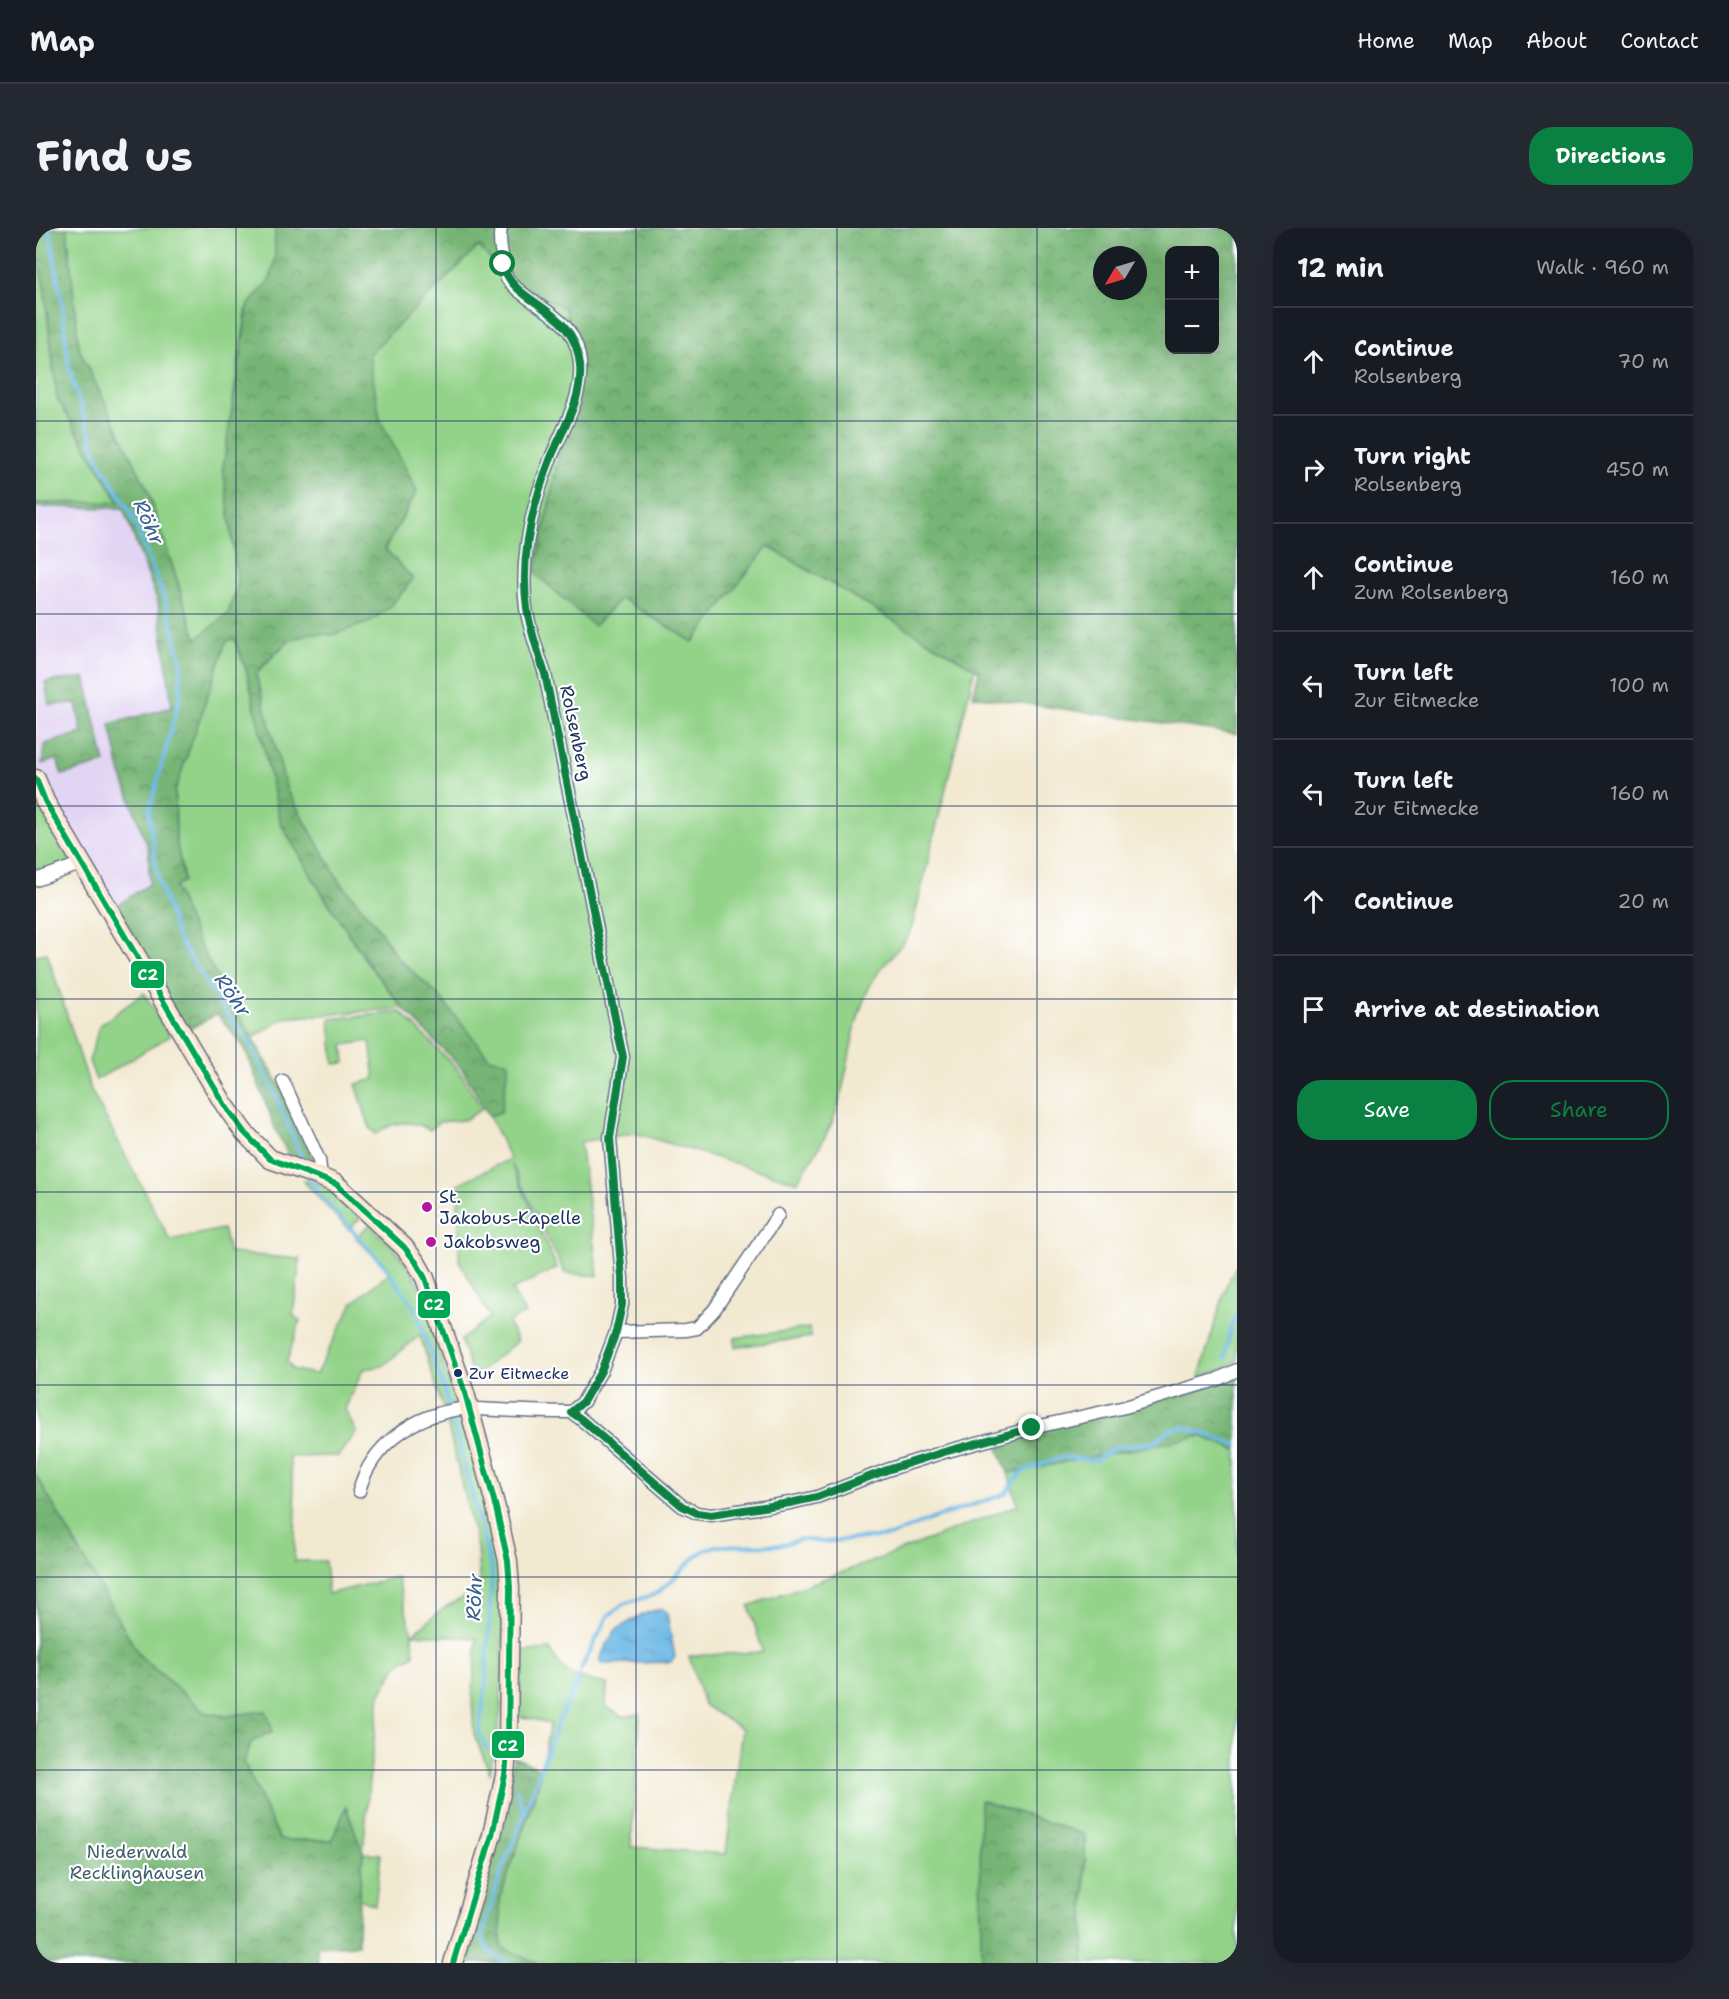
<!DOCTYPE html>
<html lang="en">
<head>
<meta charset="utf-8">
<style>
  :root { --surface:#171b24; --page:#242831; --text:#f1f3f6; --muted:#9ea1a6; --line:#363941; --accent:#0b8043 }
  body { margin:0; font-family:"Shantell Sans",sans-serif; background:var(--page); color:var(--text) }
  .controls { position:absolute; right:18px; top:18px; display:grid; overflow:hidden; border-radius:12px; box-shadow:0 6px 24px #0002 }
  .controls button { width:54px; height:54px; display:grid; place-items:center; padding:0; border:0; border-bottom:2px solid var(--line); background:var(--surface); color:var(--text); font:30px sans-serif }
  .compass { position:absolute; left:1057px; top:18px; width:54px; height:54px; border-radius:50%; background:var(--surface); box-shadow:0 6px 24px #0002; rotate:232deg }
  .stop { position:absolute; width:18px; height:18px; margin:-14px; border:4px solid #0b8043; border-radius:50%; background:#fff }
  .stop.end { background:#0b8043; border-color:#fff; box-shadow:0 2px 6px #0008 }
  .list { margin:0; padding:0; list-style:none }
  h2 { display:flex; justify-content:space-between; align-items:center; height:78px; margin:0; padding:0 24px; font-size:26px }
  h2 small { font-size:20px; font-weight:400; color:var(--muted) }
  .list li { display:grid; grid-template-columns:39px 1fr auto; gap:18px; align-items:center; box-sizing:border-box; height:108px; padding:0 24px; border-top:2px solid var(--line) }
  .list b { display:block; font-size:22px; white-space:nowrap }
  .list p { margin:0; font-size:20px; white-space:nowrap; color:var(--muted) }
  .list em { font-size:20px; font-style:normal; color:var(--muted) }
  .actions { display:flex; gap:12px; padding:18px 24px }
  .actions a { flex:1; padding:14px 0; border:2px solid var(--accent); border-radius:24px; text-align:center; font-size:21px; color:var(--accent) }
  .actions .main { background:var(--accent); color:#fff }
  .icon { flex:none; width:33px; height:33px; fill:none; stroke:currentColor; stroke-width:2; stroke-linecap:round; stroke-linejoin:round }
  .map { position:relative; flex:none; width:1201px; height:1735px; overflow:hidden; border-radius:24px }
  header { display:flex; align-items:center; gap:36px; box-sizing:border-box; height:84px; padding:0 30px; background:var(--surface); border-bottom:2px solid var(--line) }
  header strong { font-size:28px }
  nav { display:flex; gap:33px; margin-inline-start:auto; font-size:21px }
  .intro { display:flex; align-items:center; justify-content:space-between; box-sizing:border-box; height:144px; padding:0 36px }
  h1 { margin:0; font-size:42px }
  .button { padding:15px 27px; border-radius:24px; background:var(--accent); color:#fff; font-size:21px; font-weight:700 }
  main { display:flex; gap:36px; padding:0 36px }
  aside { flex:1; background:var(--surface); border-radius:24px; box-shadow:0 6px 24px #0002 }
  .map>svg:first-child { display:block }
  .built { fill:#e2d4f3 }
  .green { fill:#93d389; stroke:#578174; stroke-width:1.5 }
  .forest { fill:url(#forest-crowns); stroke:#48726a; stroke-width:1.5; fill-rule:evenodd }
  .water { fill:url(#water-ripples); stroke:#4474a2; stroke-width:1.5 }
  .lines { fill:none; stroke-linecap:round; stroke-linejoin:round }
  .stream { stroke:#6db9e6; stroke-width:4 }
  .street-casing { stroke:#667086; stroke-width:15 }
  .secondary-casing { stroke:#667086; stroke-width:21 }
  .street { stroke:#fff; stroke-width:12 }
  .secondary { stroke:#fce5d0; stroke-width:18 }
  .bus-1-casing { stroke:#fff; stroke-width:10 }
  .bus-1 { stroke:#00a651; stroke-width:6 }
  .route { stroke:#0b8043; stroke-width:8 }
  .grid { fill:none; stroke:#1b2f5e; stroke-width:1.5; stroke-opacity:0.55 }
  .poi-dot { fill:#b5179e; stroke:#fff; stroke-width:2 }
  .bus-dot { fill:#1b2f5e; stroke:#fff; stroke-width:2 }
  .labels { text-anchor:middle; stroke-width:4.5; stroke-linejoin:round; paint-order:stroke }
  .bus-label { font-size:16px; fill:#1b2f5e; stroke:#fff; text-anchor:start }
  .street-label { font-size:18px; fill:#1b2f5e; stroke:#fff }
  .poi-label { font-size:18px; fill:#1b2f5e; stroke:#fff; text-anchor:start }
  .park-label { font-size:18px; fill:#3f606b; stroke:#fff }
  .water-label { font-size:20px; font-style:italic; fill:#385f8e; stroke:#fff }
  .line-badge { stroke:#fff; stroke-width:2 }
  .badge-label { font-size:16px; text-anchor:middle; font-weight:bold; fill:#fff }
</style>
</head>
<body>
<header>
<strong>Map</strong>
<nav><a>Home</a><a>Map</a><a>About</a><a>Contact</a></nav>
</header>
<div class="intro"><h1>Find us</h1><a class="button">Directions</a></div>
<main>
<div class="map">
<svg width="1201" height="1735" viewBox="0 0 1201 1735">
  <defs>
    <pattern id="forest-crowns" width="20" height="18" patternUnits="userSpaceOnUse" patternTransform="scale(1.5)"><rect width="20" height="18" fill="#76b575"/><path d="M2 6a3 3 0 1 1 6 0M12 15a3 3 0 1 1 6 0" fill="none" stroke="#609463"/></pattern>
    <pattern id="water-ripples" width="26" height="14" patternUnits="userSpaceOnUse" patternTransform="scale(1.5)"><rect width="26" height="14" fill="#6db9e6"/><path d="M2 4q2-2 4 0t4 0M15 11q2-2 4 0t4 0" fill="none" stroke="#5997be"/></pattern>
  </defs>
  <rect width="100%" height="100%" fill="#fff"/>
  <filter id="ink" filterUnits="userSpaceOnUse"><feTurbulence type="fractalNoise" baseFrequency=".0167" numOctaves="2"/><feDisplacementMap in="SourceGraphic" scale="12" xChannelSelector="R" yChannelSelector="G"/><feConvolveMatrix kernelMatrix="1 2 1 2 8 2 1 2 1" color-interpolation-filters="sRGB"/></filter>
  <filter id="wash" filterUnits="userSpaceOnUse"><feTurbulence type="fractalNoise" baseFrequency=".008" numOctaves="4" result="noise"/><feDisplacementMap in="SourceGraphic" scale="24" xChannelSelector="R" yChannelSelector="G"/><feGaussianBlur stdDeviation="1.35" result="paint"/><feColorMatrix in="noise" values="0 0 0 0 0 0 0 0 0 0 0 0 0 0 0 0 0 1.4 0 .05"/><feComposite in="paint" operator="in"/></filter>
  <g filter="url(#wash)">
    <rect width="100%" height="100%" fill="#f2e9d1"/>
    <polygon class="built" points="0,279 87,280 122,374 136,479 74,496 84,543 113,623 113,656 77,680 0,565"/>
    <g class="green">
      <polygon points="31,0 239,0 239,32 234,52 211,78 187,239 202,356 192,386 160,411 112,263 43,121"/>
      <path d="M 443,18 L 473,53 L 529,80 L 541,138 L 499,345 L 557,397 L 584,369 L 657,414 L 731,318 L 939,440 L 875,703 C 863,724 842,739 832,762 C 815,799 813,842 801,881 C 792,908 776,931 761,954 L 599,905 L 544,914 L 562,1048 L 529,1045 L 476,937 L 521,1040 L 476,1062 L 489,1086 L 472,1094 L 481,1113 L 437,1150 L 425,1112 L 454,1089 L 423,1032 L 422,956 L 474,931 L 453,888 L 465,884 L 453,830 L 402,767 L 362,730 L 340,697 L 304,654 L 251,563 L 220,446 L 252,413 L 275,405 L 296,407 L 377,351 L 349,321 L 381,263 L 344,192 L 333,126 Z"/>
      <polygon points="0,23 8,57 21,170 84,275 0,275"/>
      <path d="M 198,410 L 211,445 L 245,596 L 284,662 L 333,737 L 367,780 L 248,790 L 216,810 C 188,760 157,712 138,658 L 148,653 L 140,611 L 139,563 L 189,414 Z"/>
      <polygon points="0,565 40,632 0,648"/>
      <polygon points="11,725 55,862 134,1012 187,1001 193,1025 264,1031 257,1087 264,1093 251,1133 257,1142 280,1146 317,1075 354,1044 320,1010 333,997 359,1021 380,1050 398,1097 404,1126 420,1176 407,1180 384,1107 347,1138 327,1141 309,1181 320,1204 302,1228 253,1229 260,1281 258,1333 289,1333 292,1366 361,1349 376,1406 411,1378 444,1361 441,1319 410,1190 426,1186 454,1283 465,1339 468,1374 465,1483 454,1545 438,1506 436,1473 441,1410 376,1406 378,1427 361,1437 344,1467 334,1543 327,1625 345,1626 339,1677 323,1671 327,1625 310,1579 296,1612 255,1612 0,1735 0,1348 243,1609 208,1535 215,1514 230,1483 191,1488 170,1485 103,1427 0,1247 0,727"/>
      <polygon points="108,765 134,808 60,852 53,833 64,797"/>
      <path d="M 365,784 L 423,843 L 446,881 L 428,892 L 403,894 L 394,902 C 375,891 357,893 340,906 L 334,900 L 320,856 L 339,851 L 334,813 L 307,817 L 309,835 L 298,836 L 294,791 Z"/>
      <path d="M 267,953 C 289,952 310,975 325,989 L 313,1002 Z"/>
      <polygon points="1201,1036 1201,1133 1187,1141 1163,1149 1190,1058"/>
      <polygon points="773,1100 776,1109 699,1119 699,1110"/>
      <path d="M 1165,1208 L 1201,1222 L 1201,1735 L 1048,1735 L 1049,1607 L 944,1572 L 945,1735 L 501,1735 L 465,1720 L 464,1671 L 502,1557 L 514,1495 L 482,1488 L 482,1424 L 514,1421 C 530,1451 539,1449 571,1456 L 570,1479 L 586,1488 L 604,1486 L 595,1619 L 690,1626 L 706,1501 L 668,1477 L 653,1428 L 727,1424 L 713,1378 L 840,1332 L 982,1277 L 972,1245 Z"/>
    </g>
    <g class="forest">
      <path d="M 0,0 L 31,0 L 43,121 L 112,263 L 160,411 L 192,386 L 202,357 L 187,239 L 212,78 L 234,51 L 239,32 L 239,0 L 1201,0 L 1201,506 L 937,468 L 943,443 L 732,318 L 657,414 L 585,370 L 558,398 L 499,345 L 541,138 L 529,80 L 473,53 L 443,18 L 333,126 L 344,192 L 381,263 L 349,321 L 377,351 L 355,378 L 334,394 L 296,407 L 275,405 L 252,413 L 231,433 L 220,446 L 251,563 L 304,654 L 340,697 L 362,730 L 402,767 L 453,830 L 473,834 L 465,884 L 453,888 L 426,841 L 367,780 L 333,737 L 284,662 L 245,596 L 211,445 L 198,410 L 190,414 L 139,563 L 140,611 L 148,653 L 139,658 C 163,729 207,791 243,856 C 258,882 268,912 281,940 L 257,935 L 241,905 L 208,819 L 181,786 L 150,803 L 77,680 L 113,656 L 113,623 L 84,543 L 74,496 L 136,479 L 122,374 L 87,280 L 0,279 L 0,275 L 83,274 L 21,170 L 8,58 L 0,23 ZM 1134,22 L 1178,22 L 1178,122 L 1134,122 ZM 1066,27 L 1102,27 L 1102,63 L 1066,63 Z"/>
      <polygon points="49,449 69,535 26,547 21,531 6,536 8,516 46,505 40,475 13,477 9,454"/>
      <polygon points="1201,1147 1201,1222 1165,1208 972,1245 960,1215"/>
      <polygon points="0,1247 103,1427 170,1485 191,1488 230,1483 237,1503 215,1514 208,1535 244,1612 296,1612 310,1579 327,1625 323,1671 322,1717 281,1719 282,1735 0,1735"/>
      <polygon points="478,1529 505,1541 502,1557 464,1671 465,1719 501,1735 427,1735 468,1596"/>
      <polygon points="944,1572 1049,1607 1048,1735 945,1735"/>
    </g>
    <polygon class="water" points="626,1380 631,1386 639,1429 635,1434 566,1436 564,1429 579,1403 583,1400 605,1387"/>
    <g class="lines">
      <g class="stream">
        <polyline points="13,0 26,75 33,141 42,170 63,233 95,285 128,369 145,433 144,469 113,584 121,647 142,711 189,783 213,813 240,868 268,935"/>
        <polyline points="274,951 280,963 349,1038 378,1079 406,1154 456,1342 450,1454 443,1505 451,1521"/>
        <polyline points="1189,1130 1194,1101 1201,1085"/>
        <polyline points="545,1441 572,1388 587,1376 620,1366 636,1352 658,1330 667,1323 680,1318 745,1317 765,1311 787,1314 854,1308 896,1291 969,1266 987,1243 1027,1229 1058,1233 1080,1219 1118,1215 1132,1203 1148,1199 1201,1217"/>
        <polyline points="489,1584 519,1501 544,1448"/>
        <polyline points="472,1735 454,1724 446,1709 465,1644 489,1585 481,1563"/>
      </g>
    </g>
  </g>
  <g filter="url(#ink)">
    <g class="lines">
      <defs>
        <g id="street">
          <path d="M 465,0 C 463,9 464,18 466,27 C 467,36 467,46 473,53 C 497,81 535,85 543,128 C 550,165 527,200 514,232 C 496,278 484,331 490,380 C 494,403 502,424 509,446 L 587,829 L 574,910 L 586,1050 L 586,1077 L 580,1104 L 565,1143 L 547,1174 L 535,1184"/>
          <polyline points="0,652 47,635"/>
          <polyline points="247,853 283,932 284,940 282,948"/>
          <polyline points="580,1104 650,1102 661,1100 678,1082 742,987"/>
          <path d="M 323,1263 C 335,1217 378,1187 425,1181 C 436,1180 450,1182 462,1182 C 486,1183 511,1184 535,1184 L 545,1191 L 646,1278 L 661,1285 L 675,1287 L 754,1275 L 781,1269 L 851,1242 L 908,1224 L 996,1200 L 1089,1179 L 1180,1152 L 1201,1142"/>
        </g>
        <polyline id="secondary" points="0,551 9,573 188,876 208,904 234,931 282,948 300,956 368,1019 380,1034 389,1050 429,1165 460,1280 472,1333 474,1360 472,1515 469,1547 456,1607 417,1735"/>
      </defs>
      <use href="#street" class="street-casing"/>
      <use href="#secondary" class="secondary-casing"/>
      <use href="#street" class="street"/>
      <use href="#secondary" class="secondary"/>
      <defs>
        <polyline id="bus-1" points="0,551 9,573 188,876 208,904 234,931 300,956 368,1019 380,1034 389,1050 429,1165 460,1280 472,1333 474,1360 472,1515 469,1547 456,1607 417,1735"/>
      </defs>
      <use href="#bus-1" class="bus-1-casing"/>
      <use href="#bus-1" class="bus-1"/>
    </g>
  </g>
  <g class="lines" filter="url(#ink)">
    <path class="route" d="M 467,36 C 476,78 539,77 544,137 C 547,171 526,202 514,232 C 496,278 484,331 491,380 C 494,402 502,424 509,446 L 587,829 L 574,910 L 586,1050 L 586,1077 L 580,1104 L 565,1143 L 547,1174 L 535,1184 L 545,1191 L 646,1278 L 661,1285 L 675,1287 L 754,1275 L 781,1269 L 851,1242 L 908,1224 L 996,1200"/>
  </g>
  <path class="grid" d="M 200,0 L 200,1735M 400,0 L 400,1735M 600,0 L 600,1735M 801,0 L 801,1735M 1001,0 L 1001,1735M 0,193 L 1201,193M 0,386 L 1201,386M 0,578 L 1201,578M 0,771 L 1201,771M 0,964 L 1201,964M 0,1157 L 1201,1157M 0,1349 L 1201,1349M 0,1542 L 1201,1542"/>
  <g class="poi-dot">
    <circle cx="391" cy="979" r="6"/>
    <circle cx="395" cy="1014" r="6"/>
  </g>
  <circle class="bus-dot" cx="422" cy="1145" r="5"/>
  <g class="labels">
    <g class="bus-label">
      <text x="433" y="1151">Zur Eitmecke</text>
    </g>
    <g class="street-label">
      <text transform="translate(540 505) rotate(78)" y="6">Rolsenberg</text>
    </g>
    <g class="poi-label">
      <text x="403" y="975">St.<tspan x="403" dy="21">Jakobus-Kapelle</tspan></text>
      <text x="407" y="1020">Jakobsweg</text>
    </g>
    <g class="park-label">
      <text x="101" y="1630">Niederwald<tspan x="101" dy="21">Recklinghausen</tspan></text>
    </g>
    <g class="water-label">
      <text transform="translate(113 294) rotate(66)" y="7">Röhr</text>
      <text transform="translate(197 767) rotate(55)" y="7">Röhr</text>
      <text transform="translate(438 1369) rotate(-87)" y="7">Röhr</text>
    </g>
  </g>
  <g class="line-badge">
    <rect x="94" y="732" width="35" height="29" rx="6" fill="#00a651"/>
    <rect x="381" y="1062" width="34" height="29" rx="6" fill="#00a651"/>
    <rect x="455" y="1502" width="34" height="29" rx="6" fill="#00a651"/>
  </g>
  <g class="badge-label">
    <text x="112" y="752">C2</text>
    <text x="398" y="1082">C2</text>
    <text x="472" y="1523">C2</text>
  </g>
</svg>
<div class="controls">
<button>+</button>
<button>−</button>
</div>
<svg class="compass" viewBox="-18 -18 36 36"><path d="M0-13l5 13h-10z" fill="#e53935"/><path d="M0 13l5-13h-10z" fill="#9ea1a6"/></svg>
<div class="stop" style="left:467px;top:36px"></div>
<div class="stop end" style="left:996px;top:1200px"></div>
</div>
<aside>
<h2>12 min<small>Walk · 960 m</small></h2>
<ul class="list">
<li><svg class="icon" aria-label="ahead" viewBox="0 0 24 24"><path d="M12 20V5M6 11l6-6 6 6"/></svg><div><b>Continue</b><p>Rolsenberg</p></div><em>70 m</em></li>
<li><svg class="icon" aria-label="right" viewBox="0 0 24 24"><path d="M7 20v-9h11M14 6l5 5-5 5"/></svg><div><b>Turn right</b><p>Rolsenberg</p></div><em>450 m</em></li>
<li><svg class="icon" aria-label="ahead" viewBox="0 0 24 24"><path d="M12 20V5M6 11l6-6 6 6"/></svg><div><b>Continue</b><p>Zum Rolsenberg</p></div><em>160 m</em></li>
<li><svg class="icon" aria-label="left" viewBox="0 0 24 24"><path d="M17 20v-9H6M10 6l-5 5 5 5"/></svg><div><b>Turn left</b><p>Zur Eitmecke</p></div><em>100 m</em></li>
<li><svg class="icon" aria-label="left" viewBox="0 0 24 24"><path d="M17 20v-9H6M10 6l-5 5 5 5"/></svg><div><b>Turn left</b><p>Zur Eitmecke</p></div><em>160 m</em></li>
<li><svg class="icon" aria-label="ahead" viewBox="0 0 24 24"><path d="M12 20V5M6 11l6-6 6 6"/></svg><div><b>Continue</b></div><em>20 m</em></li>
<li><svg class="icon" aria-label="arrive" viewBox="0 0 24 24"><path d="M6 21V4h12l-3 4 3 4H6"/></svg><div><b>Arrive at destination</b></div></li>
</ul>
<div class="actions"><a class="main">Save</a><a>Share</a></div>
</aside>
</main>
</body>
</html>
